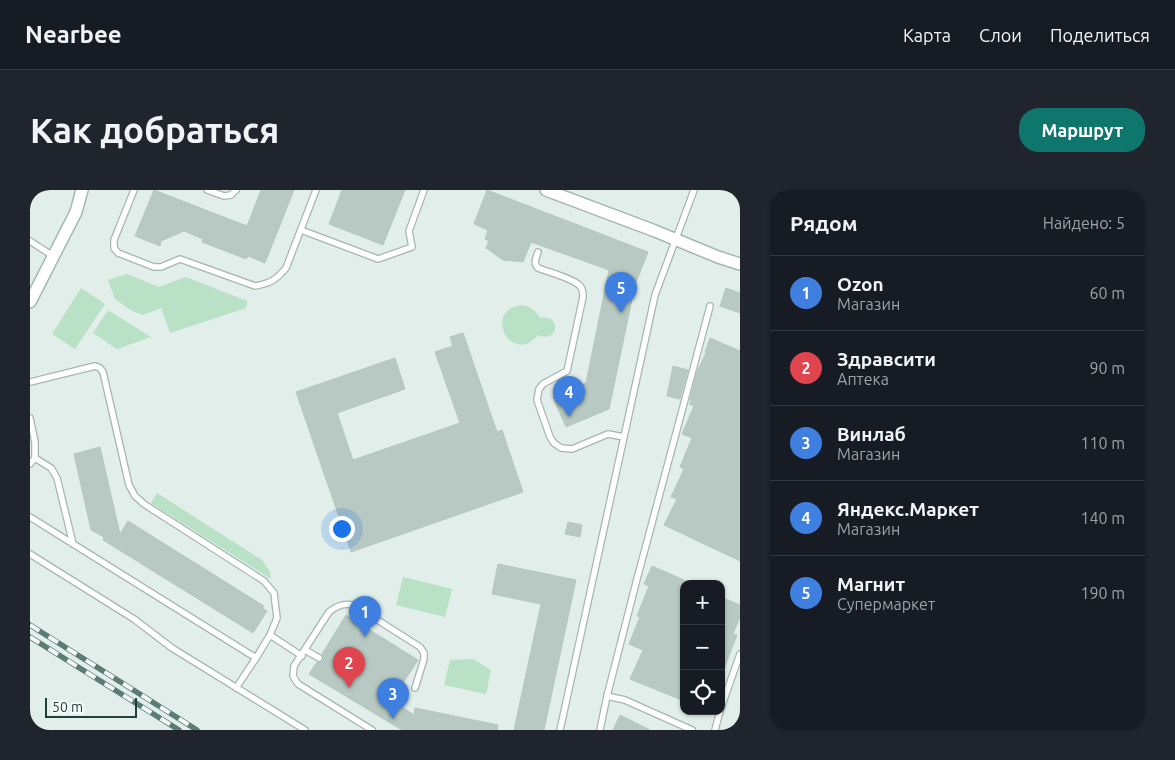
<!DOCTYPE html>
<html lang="ru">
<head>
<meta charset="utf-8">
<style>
  :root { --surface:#171b24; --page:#20242c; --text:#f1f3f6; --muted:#9ea1a6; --line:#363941; --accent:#0f766e }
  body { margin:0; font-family:Ubuntu,sans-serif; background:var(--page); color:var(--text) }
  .controls { position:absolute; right:15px; bottom:15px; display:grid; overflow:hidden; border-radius:10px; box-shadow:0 1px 4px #0004 }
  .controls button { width:45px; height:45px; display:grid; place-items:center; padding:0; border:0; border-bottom:1px solid var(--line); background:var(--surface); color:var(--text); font:25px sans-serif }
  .scale { position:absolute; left:15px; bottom:12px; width:92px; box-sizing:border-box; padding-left:5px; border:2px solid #204139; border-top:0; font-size:14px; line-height:18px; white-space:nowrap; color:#204139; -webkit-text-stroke:4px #f3faf7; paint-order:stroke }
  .you { position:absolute; left:311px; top:338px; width:18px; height:18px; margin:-12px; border:4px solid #fff; border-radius:50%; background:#1a73e8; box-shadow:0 0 0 8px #1a73e833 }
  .badge { display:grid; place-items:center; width:32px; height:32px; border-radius:50%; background:var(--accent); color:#fff; font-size:16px; font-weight:700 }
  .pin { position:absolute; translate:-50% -41px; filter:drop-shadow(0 1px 2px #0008) }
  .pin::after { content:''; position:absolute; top:26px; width:18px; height:15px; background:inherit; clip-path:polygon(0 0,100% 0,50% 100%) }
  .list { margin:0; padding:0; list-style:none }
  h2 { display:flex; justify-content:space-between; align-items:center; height:65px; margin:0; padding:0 20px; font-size:21px }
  h2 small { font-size:16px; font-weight:400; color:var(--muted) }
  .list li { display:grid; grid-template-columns:32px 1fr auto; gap:15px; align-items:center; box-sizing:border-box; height:75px; padding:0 20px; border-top:1px solid var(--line) }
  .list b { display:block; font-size:19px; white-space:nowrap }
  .list p { margin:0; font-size:16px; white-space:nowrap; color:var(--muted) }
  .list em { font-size:16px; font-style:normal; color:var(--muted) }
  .icon { flex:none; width:28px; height:28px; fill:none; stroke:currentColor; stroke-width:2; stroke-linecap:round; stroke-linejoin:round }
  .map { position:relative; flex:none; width:710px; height:540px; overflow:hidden; border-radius:20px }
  header { display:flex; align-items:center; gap:30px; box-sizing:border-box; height:70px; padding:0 25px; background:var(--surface); border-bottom:1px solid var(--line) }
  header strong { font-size:24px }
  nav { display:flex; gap:28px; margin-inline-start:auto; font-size:18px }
  .intro { display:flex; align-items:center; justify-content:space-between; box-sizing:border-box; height:120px; padding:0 30px }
  h1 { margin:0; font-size:35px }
  .button { padding:12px 22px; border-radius:20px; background:var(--accent); color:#fff; font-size:18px; font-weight:700 }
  main { display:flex; gap:30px; padding:0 30px }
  aside { flex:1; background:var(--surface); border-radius:20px; box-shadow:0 1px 4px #0004 }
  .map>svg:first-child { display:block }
  .green { fill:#b9e1c5 }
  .building { fill:#b7c9c2; stroke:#b4c8c1 }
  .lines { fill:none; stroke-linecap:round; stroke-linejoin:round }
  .service-casing { stroke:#a4b7b1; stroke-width:8 }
  .minor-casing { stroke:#a4b7b1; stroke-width:14 }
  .service { stroke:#fff; stroke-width:5.5 }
  .minor { stroke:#fff; stroke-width:11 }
  .rail-casing { stroke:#5b7c74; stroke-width:5.5 }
  .rail { stroke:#f3faf7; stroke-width:4; stroke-dasharray:11; stroke-linecap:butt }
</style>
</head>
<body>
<header>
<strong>Nearbee</strong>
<nav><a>Карта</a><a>Слои</a><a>Поделиться</a></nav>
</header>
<div class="intro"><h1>Как добраться</h1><a class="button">Маршрут</a></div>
<main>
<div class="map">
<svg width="710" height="540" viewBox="0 0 710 540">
  <rect width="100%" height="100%" fill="#e2eee9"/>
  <g class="green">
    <polygon points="97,84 129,97 156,87 217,111 216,118 140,143 131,118 113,125 102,121 85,109 78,90"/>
    <polygon points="51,98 75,114 45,159 22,144"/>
    <path d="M 492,115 C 501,117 506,120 510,128 C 532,123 529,154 508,145 C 482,177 451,120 492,115 Z"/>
    <polygon points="78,120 121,147 87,159 63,143"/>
    <polygon points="127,303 232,370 240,382 241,389 121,313"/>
    <polygon points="373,387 422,399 415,427 366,415"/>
    <polygon points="443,469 461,480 456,504 414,495 420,470"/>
  </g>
  <g class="building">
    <polygon points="124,0 217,36 231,0 264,0 235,73 218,66 216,69 172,52 173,49 154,41 131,51 130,56 105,46"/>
    <polygon points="312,0 375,0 353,55 299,34"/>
    <polygon points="457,0 618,62 605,95 579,219 536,237 523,207 556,193 579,80 501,52 493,72 473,70 456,58 459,51 455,49 458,40 444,34"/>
    <polygon points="696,98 710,103 710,123 690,116"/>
    <polygon points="433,143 467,242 472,240 493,302 321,362 266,202 365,168 375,199 307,223 323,270 430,233 405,162 423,156 420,147"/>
    <polygon points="680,148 710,161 710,371 634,335 647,309 641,307 654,279 650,277 662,248 652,244 664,216 659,214 661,211 660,210 667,182 676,163 675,162"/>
    <polygon points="643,176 658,180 650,209 637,206"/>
    <polygon points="70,257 90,344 98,331 234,416 232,418 237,421 223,443 73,350 74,347 61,340 44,264"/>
    <polygon points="538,332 552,335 550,347 535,344"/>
    <polygon points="468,374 546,390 514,540 484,540 511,414 462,404"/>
    <polygon points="622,376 654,390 654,511 600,489 613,460 599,454 610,427 607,426 619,396 614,394"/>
    <polygon points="691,407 710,415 710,427 703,444 707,445 692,484"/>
    <polygon points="316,425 388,470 362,510 384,525 385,518 468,535 467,540 372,540 279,484 287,472 290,473 293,471 294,468 292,464"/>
    <polygon points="590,525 620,540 583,540"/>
  </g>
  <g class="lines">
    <defs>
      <g id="service">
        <path d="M 104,0 L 84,50 L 84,58 L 88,63 L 124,77 L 131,77 L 150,69 L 225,96 C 241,93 246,90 256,78 L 286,0"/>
        <polyline points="177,0 194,6 201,5 206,0"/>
        <polyline points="271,40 348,69 382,57 379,41 394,0"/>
        <polyline points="0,51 23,66"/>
        <path d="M 508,62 C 506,68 503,73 508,78 C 518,82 543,88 550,96 C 553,99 553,103 553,107 L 537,181 L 513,194 L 509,199 L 507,210 L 520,247 L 524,253 L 531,258 L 542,259 L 578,244 L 594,247"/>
        <polyline points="0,192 65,176 70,178 73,182 99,295 105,306 114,314 234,391 244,403 247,428 240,445"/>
        <polyline points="0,228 5,252 5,268 0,274"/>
        <polyline points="5,268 21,278 27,288 43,354"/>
        <polyline points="0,327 226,468 240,445 272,466"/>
        <polyline points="0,364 104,429 142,458 275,540"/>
        <polyline points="275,460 289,468"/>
        <polyline points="206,498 226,468"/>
        <polyline points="577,506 595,510 662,540"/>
        <polyline points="691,518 710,464"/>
        <path d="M 342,540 L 268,494 L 263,486 L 264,476 L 299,422 C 307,415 314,413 324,415 L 390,457 L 394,463 L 394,469 L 385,498"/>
        <polyline points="530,540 625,105 664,0"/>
        <polyline points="570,540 577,506 607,389 680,116"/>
        <polyline points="685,540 690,521"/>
      </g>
      <g id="minor">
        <polyline points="516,0 625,41 688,67 710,74"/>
        <polyline points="0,112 46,22 52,0"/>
      </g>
    </defs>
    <use href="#service" class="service-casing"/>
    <use href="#minor" class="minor-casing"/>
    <use href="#service" class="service"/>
    <use href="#minor" class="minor"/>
    <defs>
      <g id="rail">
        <polyline points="0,435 167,540"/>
        <polyline points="0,447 149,540"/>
      </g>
    </defs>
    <use href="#rail" class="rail-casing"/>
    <use href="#rail" class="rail"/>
  </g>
</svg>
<div class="controls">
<button>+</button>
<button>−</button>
<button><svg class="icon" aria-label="locate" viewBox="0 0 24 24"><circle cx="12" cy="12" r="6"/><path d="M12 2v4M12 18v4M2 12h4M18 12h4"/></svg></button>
</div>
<div class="scale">50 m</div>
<div class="you"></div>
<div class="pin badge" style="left:335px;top:447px;background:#3f7fe0">1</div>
<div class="pin badge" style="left:319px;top:498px;background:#e0444e">2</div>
<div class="pin badge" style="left:363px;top:529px;background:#3f7fe0">3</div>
<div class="pin badge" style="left:539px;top:227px;background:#3f7fe0">4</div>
<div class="pin badge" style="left:591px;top:123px;background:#3f7fe0">5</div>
</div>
<aside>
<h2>Рядом<small>Найдено: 5</small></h2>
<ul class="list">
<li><span class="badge" style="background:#3f7fe0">1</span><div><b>Ozon</b><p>Магазин</p></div><em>60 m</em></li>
<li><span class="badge" style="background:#e0444e">2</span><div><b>Здравсити</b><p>Аптека</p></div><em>90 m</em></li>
<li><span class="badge" style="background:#3f7fe0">3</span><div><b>Винлаб</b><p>Магазин</p></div><em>110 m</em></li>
<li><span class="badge" style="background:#3f7fe0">4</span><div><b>Яндекс.Маркет</b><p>Магазин</p></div><em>140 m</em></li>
<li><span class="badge" style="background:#3f7fe0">5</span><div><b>Магнит</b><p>Супермаркет</p></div><em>190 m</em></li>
</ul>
</aside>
</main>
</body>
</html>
